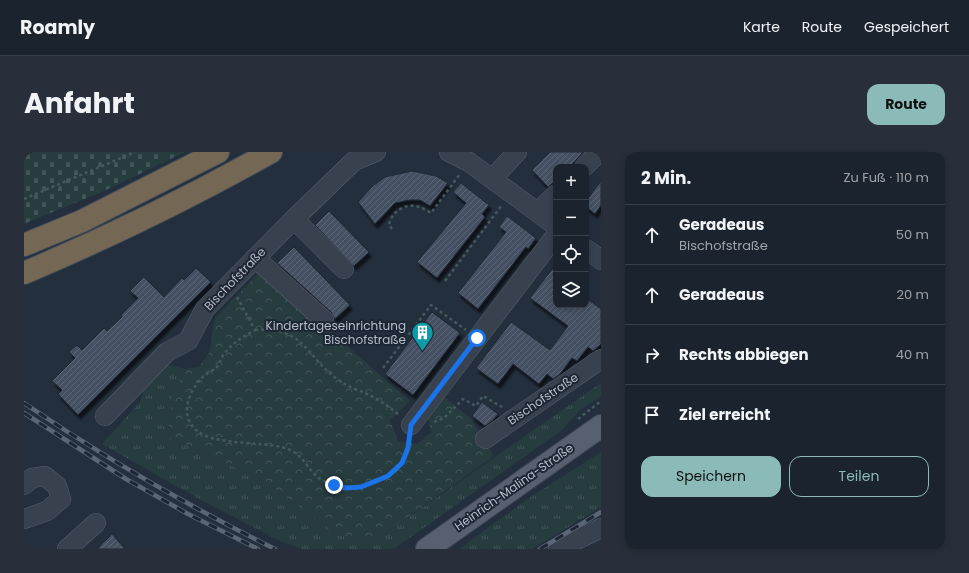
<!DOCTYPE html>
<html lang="de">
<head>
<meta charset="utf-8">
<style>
  :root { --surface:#1b232e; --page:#282f3a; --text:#f1f3f6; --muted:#a0a4aa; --line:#39404a; --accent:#8bbbb9 }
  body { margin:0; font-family:Poppins,sans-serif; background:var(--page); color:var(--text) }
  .controls { position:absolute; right:12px; top:12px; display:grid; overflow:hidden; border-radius:8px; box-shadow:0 2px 6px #0003 }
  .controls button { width:36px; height:36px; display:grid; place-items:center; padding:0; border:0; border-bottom:1px solid var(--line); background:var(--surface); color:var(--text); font:20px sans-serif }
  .stop { position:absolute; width:12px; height:12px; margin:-9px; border:3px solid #1a73e8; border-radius:50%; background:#fff }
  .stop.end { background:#1a73e8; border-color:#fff; box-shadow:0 1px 4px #0008 }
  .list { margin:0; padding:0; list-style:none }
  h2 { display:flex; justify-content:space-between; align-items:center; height:52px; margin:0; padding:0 16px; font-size:17px }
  h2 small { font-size:13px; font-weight:400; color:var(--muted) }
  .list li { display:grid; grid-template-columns:26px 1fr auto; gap:12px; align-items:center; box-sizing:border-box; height:60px; padding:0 16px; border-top:1px solid var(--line) }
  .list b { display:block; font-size:15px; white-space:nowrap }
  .list p { margin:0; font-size:13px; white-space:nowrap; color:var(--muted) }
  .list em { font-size:13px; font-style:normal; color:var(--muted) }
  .actions { display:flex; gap:8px; padding:12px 16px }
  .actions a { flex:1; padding:9px 0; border:1px solid var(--accent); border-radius:12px; text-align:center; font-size:14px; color:var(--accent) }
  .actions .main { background:var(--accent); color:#111 }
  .icon { flex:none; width:22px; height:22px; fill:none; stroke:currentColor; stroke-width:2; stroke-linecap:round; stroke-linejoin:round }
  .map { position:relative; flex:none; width:577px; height:397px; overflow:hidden; border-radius:12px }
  header { display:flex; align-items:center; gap:24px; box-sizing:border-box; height:56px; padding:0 20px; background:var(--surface); border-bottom:1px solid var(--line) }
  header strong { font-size:19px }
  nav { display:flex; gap:22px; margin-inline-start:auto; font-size:14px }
  .intro { display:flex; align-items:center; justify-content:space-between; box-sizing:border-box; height:96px; padding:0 24px }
  h1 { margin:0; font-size:28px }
  .button { padding:10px 18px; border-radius:12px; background:var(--accent); color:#111; font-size:14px; font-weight:700 }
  main { display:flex; gap:24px; padding:0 24px }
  aside { flex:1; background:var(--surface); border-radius:12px; box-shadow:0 2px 6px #0003 }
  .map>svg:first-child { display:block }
  .grass { fill:url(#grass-tufts) }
  .cemetery { fill:url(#cemetery-stones) }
  .park { fill:url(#park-crowns) }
  .building { fill:url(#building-hatch); stroke:#1f2835; filter:url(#shadow) }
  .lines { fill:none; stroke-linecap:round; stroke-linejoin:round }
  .minor-casing { stroke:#565f6c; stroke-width:20 }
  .major-casing { stroke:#414a57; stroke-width:24 }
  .highway-casing { stroke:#434c59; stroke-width:24 }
  .path { stroke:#44595c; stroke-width:2.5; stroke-dasharray:3 3; stroke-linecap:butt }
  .minor { stroke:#38414e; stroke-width:19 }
  .major { stroke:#56606e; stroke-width:22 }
  .highway { stroke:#746855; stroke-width:22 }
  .rail-casing { stroke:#5a6575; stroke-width:4.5 }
  .rail { stroke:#1d2633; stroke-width:3; stroke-dasharray:9; stroke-linecap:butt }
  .route { stroke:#1a73e8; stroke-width:5 }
  .labels { text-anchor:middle; stroke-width:4; stroke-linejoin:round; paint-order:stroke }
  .street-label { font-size:12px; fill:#b4bcc9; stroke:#1d2633 }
  .poi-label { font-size:12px; fill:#b4bcc9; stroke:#1d2633; text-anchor:end }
</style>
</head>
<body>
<header>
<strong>Roamly</strong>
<nav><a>Karte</a><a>Route</a><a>Gespeichert</a></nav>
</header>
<div class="intro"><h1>Anfahrt</h1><a class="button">Route</a></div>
<main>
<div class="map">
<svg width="577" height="397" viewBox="0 0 577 397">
  <defs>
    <pattern id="grass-tufts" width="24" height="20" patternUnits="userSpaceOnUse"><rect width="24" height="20" fill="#263c3f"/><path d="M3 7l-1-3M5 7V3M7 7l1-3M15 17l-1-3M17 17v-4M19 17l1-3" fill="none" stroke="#435659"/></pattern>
    <pattern id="cemetery-stones" width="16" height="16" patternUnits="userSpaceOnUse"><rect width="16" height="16" fill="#263c3f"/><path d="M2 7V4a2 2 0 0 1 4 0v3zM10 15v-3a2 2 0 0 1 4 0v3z" fill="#435659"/></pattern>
    <pattern id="park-crowns" width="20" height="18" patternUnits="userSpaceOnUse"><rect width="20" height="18" fill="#263c3f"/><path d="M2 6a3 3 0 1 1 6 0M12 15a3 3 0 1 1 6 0" fill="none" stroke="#435659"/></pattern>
    <pattern id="building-hatch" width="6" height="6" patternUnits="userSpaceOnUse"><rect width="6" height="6" fill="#455162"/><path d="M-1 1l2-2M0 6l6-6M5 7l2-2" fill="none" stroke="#5d6877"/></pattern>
    <filter id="shadow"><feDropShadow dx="2.5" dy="4.5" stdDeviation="1" flood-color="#0009"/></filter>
  </defs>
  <rect width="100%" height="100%" fill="#242f3e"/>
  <g class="grass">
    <polygon points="142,212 160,217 148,245 143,284 239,328 314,383 349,390 577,231 577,244 556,258 538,278 370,397 277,397 256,389 177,348 78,292 116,250 120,237"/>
    <polygon points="577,300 577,355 508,397 435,397 502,348"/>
  </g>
  <polygon class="cemetery" points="0,0 161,0 87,36 0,72"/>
  <polygon class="park" points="237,119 386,249 366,268 374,289 393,292 407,280 404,264 418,243 447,267 470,304 349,390 314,383 239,328 143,284 148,245 160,217 175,215 185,201 191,166"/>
  <g class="building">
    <polygon points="526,0 559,0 546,15 532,15 532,28 524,35 508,18"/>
    <polygon points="388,19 412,24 424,31 406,54 396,48 386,48 371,51 351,72 334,50 349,34 361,25"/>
    <polygon points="577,29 577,53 571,62 562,55 562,49"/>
    <polygon points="437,31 465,53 458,62 461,65 413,126 393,110 442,51 429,40"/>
    <polygon points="305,59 345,100 330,114 291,73"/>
    <polygon points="483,64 512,86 504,97 502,95 454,157 434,141 482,80 475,75"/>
    <polygon points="270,95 326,153 311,167 307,160 253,111"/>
    <polygon points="532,112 532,153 562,153 562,146 577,157 577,192 569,199 564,195 553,209 548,206 536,222 529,227 523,222 515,232 489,212 474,232 452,216 487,170 526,198 544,174 506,146"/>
    <polygon points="172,116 187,130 54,263 34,242 38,238 28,229 51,206 45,200 53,193 58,198 80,176 83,179 98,165 97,163 114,146 106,139 120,125 140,145 158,126 160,128"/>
    <polygon points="408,160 436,181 389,243 361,222"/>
    <polygon points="458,250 474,262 469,268 461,274 448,264"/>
    <polygon points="88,382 101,397 73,397"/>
  </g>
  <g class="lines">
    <defs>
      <g id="minor">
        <polyline points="425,0 445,10 532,74"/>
        <polyline points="560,15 575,0"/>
        <polyline points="468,27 493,0"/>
        <polyline points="514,60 532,42"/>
        <polyline points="270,67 320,117"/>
        <polyline points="562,97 577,108"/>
        <polyline points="231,106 300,168"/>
        <polyline points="81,264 143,200 164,189 181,157 270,67 330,9 352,0"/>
        <polyline points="387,273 532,83"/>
        <polyline points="461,287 577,207"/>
        <polyline points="0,333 8,326 21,324 33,334 37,347 23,359 0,367"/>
        <polyline points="43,397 72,371"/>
        <polyline points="534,397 577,376"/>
      </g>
      <polyline id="major" points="403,397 577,274"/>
      <g id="highway">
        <polyline points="0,93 58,69 194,0"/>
        <path d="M 0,121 C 85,85 167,45 247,0"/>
      </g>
    </defs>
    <use href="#minor" class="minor-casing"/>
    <use href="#major" class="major-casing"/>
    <use href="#highway" class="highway-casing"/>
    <g class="path">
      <polyline points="0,47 111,0"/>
      <path d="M 368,77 L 365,73 C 367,60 382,50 395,55 C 399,56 403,59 407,61 L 436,22"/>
      <polyline points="421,129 478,53"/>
      <path d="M 213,145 L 231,178 C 219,185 208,191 200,202 C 197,206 196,211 193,215 C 188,220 180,222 176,228 C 161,245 155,271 180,283 C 197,292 236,290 257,295 C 281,300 282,319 298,328 C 331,347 380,327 385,289"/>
      <path d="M 231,178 C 283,174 282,208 319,231 C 325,235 334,238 341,241 C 354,247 364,254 375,263"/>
      <polyline points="359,216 407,153 442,178"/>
      <polyline points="554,267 577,249"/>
      <polyline points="410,270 420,266 439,247 452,254 459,244 478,255"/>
    </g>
    <use href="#minor" class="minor"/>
    <use href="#major" class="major"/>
    <use href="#highway" class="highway"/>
    <defs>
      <g id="rail">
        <path d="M 0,251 C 81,306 164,354 251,397"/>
        <polyline points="0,261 102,327 164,362 234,397"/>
        <polyline points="516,397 577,360"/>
      </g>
    </defs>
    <use href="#rail" class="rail-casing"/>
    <use href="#rail" class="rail"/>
  </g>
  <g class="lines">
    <polyline class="route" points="310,333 322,336 337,335 364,324 378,311 384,296 387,273 453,186"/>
  </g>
  <defs>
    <symbol id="building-pin" viewBox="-11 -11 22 30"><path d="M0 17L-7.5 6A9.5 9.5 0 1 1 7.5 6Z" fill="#0f9aa8" stroke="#1d2633"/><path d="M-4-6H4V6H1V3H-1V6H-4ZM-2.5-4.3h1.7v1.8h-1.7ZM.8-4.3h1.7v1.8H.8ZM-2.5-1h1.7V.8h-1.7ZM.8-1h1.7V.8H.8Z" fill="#fff"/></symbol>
  </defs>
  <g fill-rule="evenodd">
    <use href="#building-pin" x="386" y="168" width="25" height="34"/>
  </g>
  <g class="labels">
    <g class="street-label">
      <text transform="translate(211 127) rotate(-46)" y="4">Bischofstraße</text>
      <text transform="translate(519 247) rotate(-34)" y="4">Bischofstraße</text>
      <text transform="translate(490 335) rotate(-35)" y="4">Heinrich-Malina-Straße</text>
    </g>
    <g class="poi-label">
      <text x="382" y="178">Kindertageseinrichtung<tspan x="382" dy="14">Bischofstraße</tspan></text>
    </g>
  </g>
</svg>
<div class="controls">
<button>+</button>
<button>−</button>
<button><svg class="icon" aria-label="locate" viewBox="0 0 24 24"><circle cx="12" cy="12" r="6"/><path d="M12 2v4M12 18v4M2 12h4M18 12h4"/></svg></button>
<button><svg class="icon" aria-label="layers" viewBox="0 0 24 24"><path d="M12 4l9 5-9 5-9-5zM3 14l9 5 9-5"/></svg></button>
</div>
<div class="stop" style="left:453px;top:186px"></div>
<div class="stop end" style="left:310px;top:333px"></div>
</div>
<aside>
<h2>2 Min.<small>Zu Fuß · 110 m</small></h2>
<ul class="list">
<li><svg class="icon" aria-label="ahead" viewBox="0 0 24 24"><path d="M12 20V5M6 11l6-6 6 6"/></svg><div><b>Geradeaus</b><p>Bischofstraße</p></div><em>50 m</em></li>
<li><svg class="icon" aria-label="ahead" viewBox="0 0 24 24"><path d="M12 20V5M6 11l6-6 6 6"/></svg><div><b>Geradeaus</b></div><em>20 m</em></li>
<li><svg class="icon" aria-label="right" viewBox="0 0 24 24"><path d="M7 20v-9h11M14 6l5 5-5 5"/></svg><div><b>Rechts abbiegen</b></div><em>40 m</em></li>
<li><svg class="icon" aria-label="arrive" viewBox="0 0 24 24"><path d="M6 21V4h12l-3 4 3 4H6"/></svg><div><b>Ziel erreicht</b></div></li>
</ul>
<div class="actions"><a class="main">Speichern</a><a>Teilen</a></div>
</aside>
</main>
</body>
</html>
